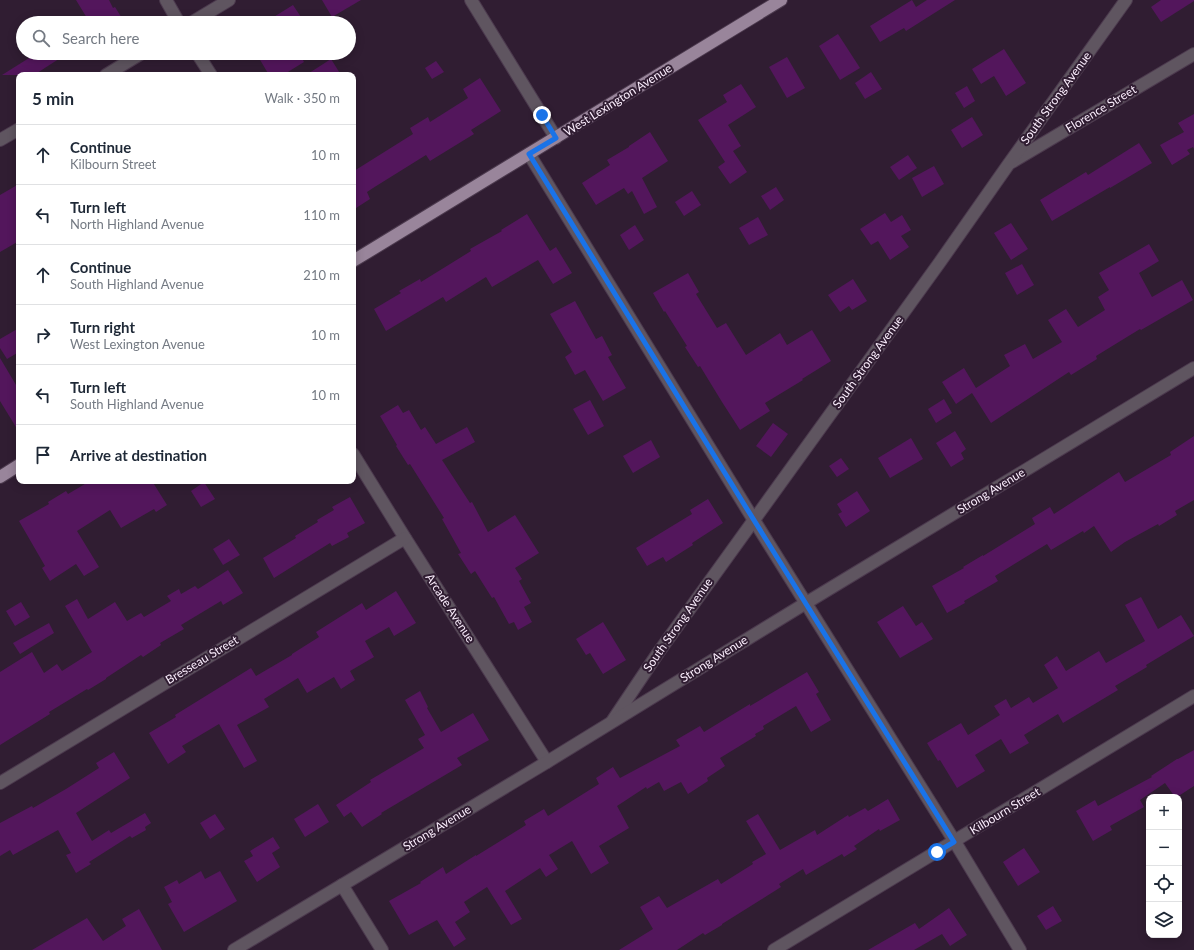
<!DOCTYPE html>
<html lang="en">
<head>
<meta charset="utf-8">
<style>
  :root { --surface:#fff; --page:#f2f2f3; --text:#1f2937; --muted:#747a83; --line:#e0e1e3 }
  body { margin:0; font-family:Lato,sans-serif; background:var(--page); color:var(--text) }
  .controls { position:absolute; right:12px; bottom:12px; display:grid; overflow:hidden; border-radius:8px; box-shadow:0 2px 10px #0003 }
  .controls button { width:36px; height:36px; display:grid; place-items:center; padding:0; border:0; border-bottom:1px solid var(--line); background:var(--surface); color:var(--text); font:20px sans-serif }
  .stop { position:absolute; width:12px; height:12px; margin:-9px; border:3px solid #1a73e8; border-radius:50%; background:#fff }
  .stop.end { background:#1a73e8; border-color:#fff; box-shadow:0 1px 4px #0008 }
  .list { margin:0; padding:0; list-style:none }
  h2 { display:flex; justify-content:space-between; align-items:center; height:52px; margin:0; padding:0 16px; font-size:17px }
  h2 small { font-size:13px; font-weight:400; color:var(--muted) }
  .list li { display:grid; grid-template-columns:26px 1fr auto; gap:12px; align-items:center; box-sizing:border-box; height:60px; padding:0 16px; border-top:1px solid var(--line) }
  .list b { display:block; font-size:15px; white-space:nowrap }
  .list p { margin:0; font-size:13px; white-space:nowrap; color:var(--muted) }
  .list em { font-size:13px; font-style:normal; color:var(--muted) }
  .icon { flex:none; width:22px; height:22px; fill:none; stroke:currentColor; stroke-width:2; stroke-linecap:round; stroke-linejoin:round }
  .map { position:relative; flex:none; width:1194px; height:950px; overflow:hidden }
  .search { position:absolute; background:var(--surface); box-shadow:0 2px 10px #0003; left:16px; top:16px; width:340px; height:44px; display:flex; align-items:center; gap:10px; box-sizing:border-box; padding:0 14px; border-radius:22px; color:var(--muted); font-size:15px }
  .panel { position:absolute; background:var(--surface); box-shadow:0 2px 10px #0003; left:16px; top:72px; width:340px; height:412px; border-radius:8px }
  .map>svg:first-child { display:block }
  .building { fill:#53165c }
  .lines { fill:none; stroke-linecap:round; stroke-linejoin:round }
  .minor-casing { stroke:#4c3a4e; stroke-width:14 }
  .major-casing { stroke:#4c3a4e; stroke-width:14 }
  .minor { stroke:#5f5560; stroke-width:12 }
  .major { stroke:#99859b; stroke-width:12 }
  .route { stroke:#1a73e8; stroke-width:5 }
  .labels { text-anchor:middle; stroke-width:4; stroke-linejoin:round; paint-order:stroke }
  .street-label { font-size:12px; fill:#fbeefd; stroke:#301d32 }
</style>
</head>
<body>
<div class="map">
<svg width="1194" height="950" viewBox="0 0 1194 950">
  <rect width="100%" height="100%" fill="#301d32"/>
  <g class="building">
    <polygon points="76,0 109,0 113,8 115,7 125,23 90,23"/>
    <polygon points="322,0 361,0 332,17"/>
    <polygon points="912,0 916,7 927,0 955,0 906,31 904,28 880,42 870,26"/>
    <polygon points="1161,0 1194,0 1194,1 1161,22 1151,7"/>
    <polygon points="293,5 305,23 264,23"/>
    <polygon points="838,34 860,68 840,80 819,46"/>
    <polygon points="1004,49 1026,83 1006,96 994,76 981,84 972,69"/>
    <polygon points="37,53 68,53 34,75 2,75"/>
    <polygon points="256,53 299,53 304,62 283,75 269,75"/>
    <polygon points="787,57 805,88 787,98 769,67"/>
    <polygon points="331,59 341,75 306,75"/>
    <polygon points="436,61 444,72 432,79 425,68"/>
    <polygon points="871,72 882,89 865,99 855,83"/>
    <polygon points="480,78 501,111 471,130 474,134 430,161 426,155 373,188 367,192 370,199 353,210 353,170 354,171 413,134 410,128 428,117 430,122 468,98 463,89"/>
    <polygon points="741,84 756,107 728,125 741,146 733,151 747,172 730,184 718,167 725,162 698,120 727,102 723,95"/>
    <polygon points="967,86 975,101 964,108 955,93"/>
    <polygon points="1194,114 1194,149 1193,147 1187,150 1190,154 1172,165 1160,145 1184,132 1178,123"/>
    <polygon points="972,117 983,135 962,148 951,130"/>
    <polygon points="650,132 668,161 642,178 657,207 644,214 632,191 628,194 624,188 596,205 582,183 610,165 607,160 629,147 629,146"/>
    <polygon points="1139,143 1152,163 1110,188 1110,187 1052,221 1040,200 1086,172 1088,175"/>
    <polygon points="908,155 917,168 899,180 890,167"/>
    <polygon points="934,166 944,184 922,197 912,178"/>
    <polygon points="19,184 19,241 0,252 0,195"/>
    <polygon points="776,187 784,200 770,210 761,196"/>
    <polygon points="692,191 701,205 684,216 675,202"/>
    <polygon points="885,213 891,222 902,215 911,230 901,236 909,247 890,260 878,241 871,245 860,229"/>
    <polygon points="527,214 550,251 556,247 572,273 553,284 538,260 492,287 486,277 446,302 443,297 386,331 374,309 401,293 399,291 420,279 421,282 471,251 470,249 502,231 501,230"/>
    <polygon points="758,217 768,235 749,245 739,228"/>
    <polygon points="1011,223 1028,249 1011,260 994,233"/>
    <polygon points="635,225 644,240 629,250 620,235"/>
    <polygon points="1149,244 1159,261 1139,273 1152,297 1182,280 1193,300 1141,330 1140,329 1096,356 1097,359 1071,375 1069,372 991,423 972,393 956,404 942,382 964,368 976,388 1010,366 1004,355 1025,344 1033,359 1062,342 1048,320 1066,309 1078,327 1105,310 1098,297 1109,290 1099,273"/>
    <polygon points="1022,264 1034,285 1017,295 1005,273"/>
    <polygon points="688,273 699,292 696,294 717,328 726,323 746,355 780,333 787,345 812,330 831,361 802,379 803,380 765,403 770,411 740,430 722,402 700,366 698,367 685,347 687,346 665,311 664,312 653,293"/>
    <polygon points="853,279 867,301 852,310 849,306 840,312 828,295"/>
    <polygon points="575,301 596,339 602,336 612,355 608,357 626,388 603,401 585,370 575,375 565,357 572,352 550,314"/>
    <polygon points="19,328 19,352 7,359 0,348 0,339"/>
    <polygon points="0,358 19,390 19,432 0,401"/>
    <polygon points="944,399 952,413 936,423 928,409"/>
    <polygon points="590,400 604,426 588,435 573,409"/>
    <polygon points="398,405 403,413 409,410 421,430 425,427 436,444 467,427 475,442 442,460 470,503 472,502 488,532 515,515 539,553 515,568 522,579 519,581 531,603 524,607 532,622 518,630 514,622 509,624 494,597 492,598 475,571 471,574 458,554 461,553 442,519 444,518 410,464 408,465 396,446 397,445 380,416"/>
    <polygon points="773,423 788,434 771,457 756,446"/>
    <polygon points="955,431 966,449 961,453 964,459 951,467 936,443"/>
    <polygon points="1194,436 1194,500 1175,511 1177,515 1159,526 1158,524 1125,542 1111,552 1094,526 1084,533 1083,531 1051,550 1047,544 995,576 998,581 964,601 965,603 947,613 932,586 964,568 963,567 983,555 983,556 1035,524 1032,518 1050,507 1054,514 1119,472 1125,482 1171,455 1170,452"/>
    <polygon points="911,438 923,459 890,478 878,458"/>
    <polygon points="651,440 660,457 633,473 623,456"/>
    <polygon points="841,458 849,469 837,477 829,466"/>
    <polygon points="90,481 152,481 167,505 156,512 154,509 121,528 110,510 77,531 99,567 84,576 76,564 50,581 42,568 45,566 19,521 49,504 48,502 66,491 68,494"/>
    <polygon points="204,482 215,499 201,507 191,491"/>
    <polygon points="857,491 870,511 846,527 838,514 842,512 837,504"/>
    <polygon points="350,497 365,523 347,533 349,537 332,546 330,543 274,578 263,558 296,538 295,536 318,522 317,520 334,510 332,507"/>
    <polygon points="708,499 723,523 692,543 693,545 666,562 663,557 647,566 636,548 692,514 690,510"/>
    <polygon points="229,539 240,555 223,565 213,549"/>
    <polygon points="228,570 243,593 223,605 221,601 181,625 184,629 160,643 161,645 143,657 141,655 106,678 106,679 88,690 87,689 49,712 50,714 0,745 0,672 32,652 44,673 57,664 62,671 92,652 65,606 77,599 88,619 115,602 127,621 141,613 144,617 171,601 167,596 179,589 181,594 195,586 198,589"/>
    <polygon points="396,591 416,623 394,636 389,627 365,641 374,657 350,671 355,680 341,689 334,677 307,693 298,678 264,699 269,707 237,725 257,761 244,768 219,724 182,746 186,752 168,764 149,733 176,717 175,715 251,668 256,676 292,655 292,654 319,637 316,632 362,603 366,610"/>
    <polygon points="1141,597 1158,629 1181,615 1194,636 1146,665 1147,667 1115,686 1118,690 1063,723 1058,714 1024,735 1029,743 1010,754 1001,739 975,755 985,771 957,788 940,760 938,761 927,743 961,723 968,735 1000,715 994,706 1006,699 1011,708 1029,697 1033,703 1058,688 1044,665 1057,656 1066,671 1099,651 1106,663 1145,641 1125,605"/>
    <polygon points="21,602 30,617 15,626 6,611"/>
    <polygon points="903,606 916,626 922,622 933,639 900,658 877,622"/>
    <polygon points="603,622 626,660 603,674 590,653 586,655 576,639"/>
    <polygon points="49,623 54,633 20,654 13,643"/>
    <polygon points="807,672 819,692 816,694 831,720 811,732 796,706 763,726 764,729 755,734 756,736 720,758 725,766 707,778 708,781 688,794 681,782 664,791 659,782 647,789 646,787 617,806 629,828 599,846 609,863 591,874 572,841 549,855 558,869 546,877 540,868 505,891 522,919 511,925 487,887 464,902 470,912 455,922 466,939 454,947 437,920 409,935 389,901 421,883 420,882 443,867 446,874 476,855 476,856 526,825 524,821 544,809 548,816 599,784 596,778 613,767 620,778 680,746 676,740 700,726 704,732 750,704 750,706"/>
    <polygon points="420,691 428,707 427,708 441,732 473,713 489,740 457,758 462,765 381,813 382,814 362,827 351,812 344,817 336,805 371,782 370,780 424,748 418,739 425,735 405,700"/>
    <polygon points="1194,750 1194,786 1177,797 1175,797 1165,783 1140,800 1144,807 1110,826 1112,830 1093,841 1076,811 1095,800 1098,806 1152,777 1151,776 1177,759 1178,759"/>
    <polygon points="114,752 130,778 76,813 92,841 109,830 111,833 145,813 151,823 145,827 146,830 132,838 130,836 89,862 91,864 76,873 66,855 71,853 58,830 13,855 10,850 0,856 0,823 32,806 33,808 66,789 99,768 96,763"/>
    <polygon points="888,799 900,820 880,831 879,829 854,846 857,849 844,857 842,854 806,875 803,869 779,884 781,887 722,924 722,925 705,935 703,933 677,950 619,950 653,929 640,907 659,896 667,908 718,879 721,884 753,864 752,862 766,854 746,821 758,814 780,850 815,830 817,835 848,815 849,817 865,808 868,811"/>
    <polygon points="318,804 329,822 305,837 294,819"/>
    <polygon points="215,814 225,829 210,839 200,823"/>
    <polygon points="273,837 280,848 272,853 280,867 257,882 244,861 253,856 250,851"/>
    <polygon points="1024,848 1040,872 1018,886 1003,862"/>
    <polygon points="201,871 205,879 220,871 237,901 184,932 168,904 172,902 164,887 177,880 179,884"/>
    <polygon points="1053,906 1062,921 1046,930 1037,916"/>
    <polygon points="949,908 967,935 950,946 942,934 914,950 868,950 915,923 919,929"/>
    <polygon points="139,909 162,950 32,950 87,918 103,941 126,926 122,919"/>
  </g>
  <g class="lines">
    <defs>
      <g id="minor">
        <polyline points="166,0 179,23"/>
        <polyline points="471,0 556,138"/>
        <polyline points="191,23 229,0"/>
        <polyline points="197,53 211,75"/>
        <polyline points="106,75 142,53"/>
        <polyline points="0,140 19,129"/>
        <polyline points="529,154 747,509 955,842 1020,950"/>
        <polyline points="1012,162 1194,54"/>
        <polyline points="353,454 405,538 547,762"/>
        <polyline points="613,720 658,653 940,262 1008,165 1126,0"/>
        <polyline points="0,783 405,538"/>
        <polyline points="342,885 382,950"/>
        <polyline points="234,950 547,762 806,603 1194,368"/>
        <polyline points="774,950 1194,696"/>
      </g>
      <g id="major">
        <polyline points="353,261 781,0"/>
        <polyline points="0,477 19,465"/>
      </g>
    </defs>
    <use href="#minor" class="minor-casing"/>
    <use href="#major" class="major-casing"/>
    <use href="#minor" class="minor"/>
    <use href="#major" class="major"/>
  </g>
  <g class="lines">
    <polyline class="route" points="542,115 556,138 529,154 747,509 954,842 937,852"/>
  </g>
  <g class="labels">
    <g class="street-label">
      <text transform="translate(1056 98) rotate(-54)" y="4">South Strong Avenue</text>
      <text transform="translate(618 100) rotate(-32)" y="4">West Lexington Avenue</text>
      <text transform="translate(1101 109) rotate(-31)" y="4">Florence Street</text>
      <text transform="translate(868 362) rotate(-54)" y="4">South Strong Avenue</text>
      <text transform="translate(991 491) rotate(-31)" y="4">Strong Avenue</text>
      <text transform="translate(450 608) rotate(57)" y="4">Arcade Avenue</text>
      <text transform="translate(678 625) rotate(-55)" y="4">South Strong Avenue</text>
      <text transform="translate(714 659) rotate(-32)" y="4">Strong Avenue</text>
      <text transform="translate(202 660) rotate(-31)" y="4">Bresseau Street</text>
      <text transform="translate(1005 811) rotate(-31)" y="4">Kilbourn Street</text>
      <text transform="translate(437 828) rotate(-31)" y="4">Strong Avenue</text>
    </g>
  </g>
</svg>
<div class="controls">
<button>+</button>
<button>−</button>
<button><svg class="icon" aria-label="locate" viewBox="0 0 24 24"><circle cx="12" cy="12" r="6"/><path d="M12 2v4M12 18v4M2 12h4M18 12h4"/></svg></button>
<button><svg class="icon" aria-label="layers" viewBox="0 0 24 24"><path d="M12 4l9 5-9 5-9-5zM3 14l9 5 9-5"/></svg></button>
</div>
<div class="stop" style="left:937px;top:852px"></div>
<div class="stop end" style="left:542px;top:115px"></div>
<div class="search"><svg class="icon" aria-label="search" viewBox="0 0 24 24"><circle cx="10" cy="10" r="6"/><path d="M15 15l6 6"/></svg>Search here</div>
<section class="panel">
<h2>5 min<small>Walk · 350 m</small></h2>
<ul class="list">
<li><svg class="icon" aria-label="ahead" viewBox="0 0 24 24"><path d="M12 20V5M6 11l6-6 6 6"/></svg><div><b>Continue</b><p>Kilbourn Street</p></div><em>10 m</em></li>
<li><svg class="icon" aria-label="left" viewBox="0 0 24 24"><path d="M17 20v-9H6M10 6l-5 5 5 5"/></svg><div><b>Turn left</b><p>North Highland Avenue</p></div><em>110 m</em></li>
<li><svg class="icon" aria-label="ahead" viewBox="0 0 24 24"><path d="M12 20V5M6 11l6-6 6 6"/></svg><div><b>Continue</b><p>South Highland Avenue</p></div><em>210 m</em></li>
<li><svg class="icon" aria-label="right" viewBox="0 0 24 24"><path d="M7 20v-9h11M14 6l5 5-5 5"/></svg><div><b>Turn right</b><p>West Lexington Avenue</p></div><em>10 m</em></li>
<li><svg class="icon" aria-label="left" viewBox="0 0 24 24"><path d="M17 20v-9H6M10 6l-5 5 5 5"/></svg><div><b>Turn left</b><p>South Highland Avenue</p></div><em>10 m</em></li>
<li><svg class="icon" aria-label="arrive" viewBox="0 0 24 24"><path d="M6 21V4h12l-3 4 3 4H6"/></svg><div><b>Arrive at destination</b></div></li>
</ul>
</section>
</div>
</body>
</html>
